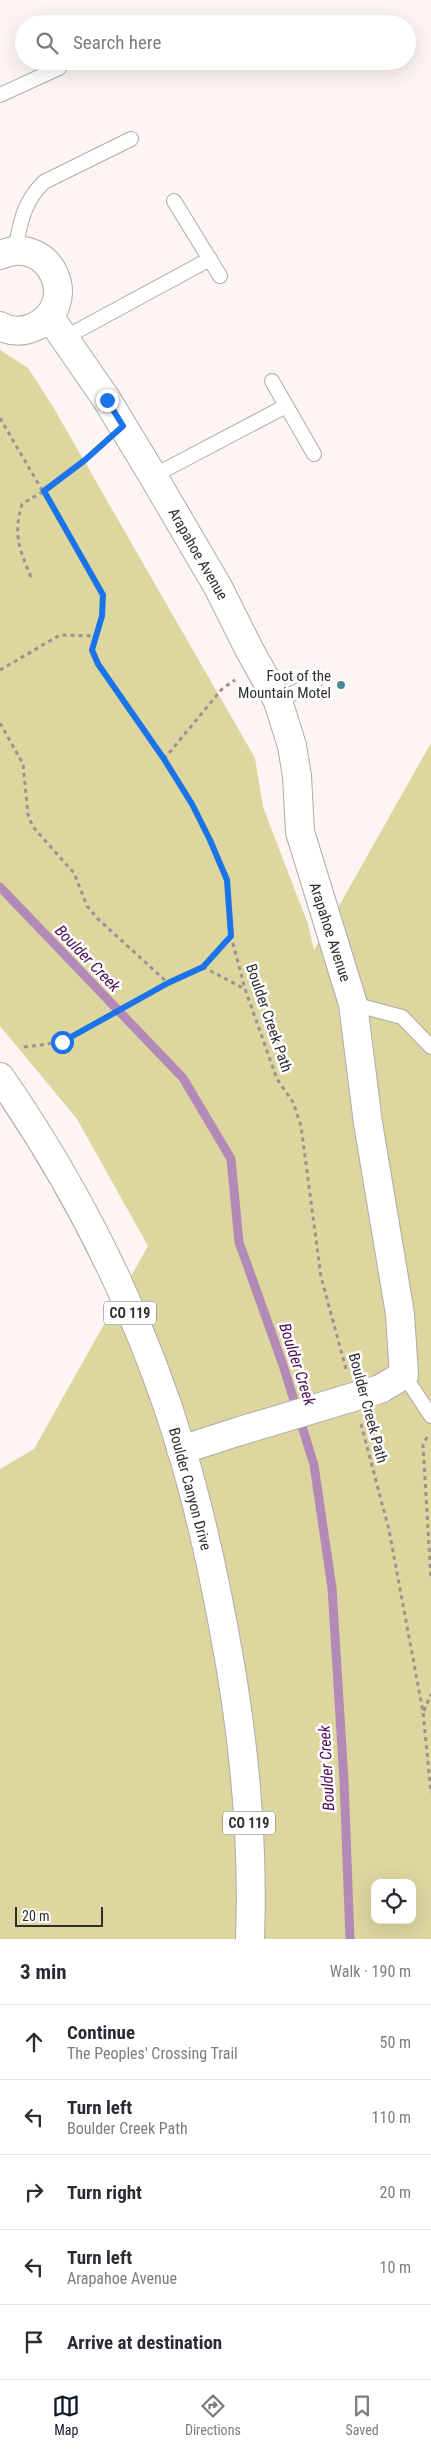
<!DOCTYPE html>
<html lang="en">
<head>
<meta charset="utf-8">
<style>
  :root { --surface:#fff; --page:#f7f7f7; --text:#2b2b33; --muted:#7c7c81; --line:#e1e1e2; --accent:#111827 }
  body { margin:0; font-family:"Roboto Condensed",sans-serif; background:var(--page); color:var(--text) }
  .controls { position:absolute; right:15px; bottom:15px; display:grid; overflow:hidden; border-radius:10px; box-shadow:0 5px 20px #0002 }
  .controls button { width:45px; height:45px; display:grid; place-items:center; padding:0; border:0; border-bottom:1px solid var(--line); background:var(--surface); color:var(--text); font:25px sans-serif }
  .scale { position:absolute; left:15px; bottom:12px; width:88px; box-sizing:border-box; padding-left:5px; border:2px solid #322e2e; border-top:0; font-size:14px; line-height:18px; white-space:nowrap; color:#322e2e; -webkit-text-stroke:4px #fff; paint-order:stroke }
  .stop { position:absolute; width:15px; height:15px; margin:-11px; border:4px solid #1a73e8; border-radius:50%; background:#fff }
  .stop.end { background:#1a73e8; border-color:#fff; box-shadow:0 1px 5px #0008 }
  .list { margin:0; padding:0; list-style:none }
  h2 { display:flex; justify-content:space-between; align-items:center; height:65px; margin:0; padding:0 20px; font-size:21px }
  h2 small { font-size:16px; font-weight:400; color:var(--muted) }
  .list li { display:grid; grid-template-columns:32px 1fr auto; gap:15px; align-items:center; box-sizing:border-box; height:75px; padding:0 20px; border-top:1px solid var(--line) }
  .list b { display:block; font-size:19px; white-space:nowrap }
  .list p { margin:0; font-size:16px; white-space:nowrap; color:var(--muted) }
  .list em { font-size:16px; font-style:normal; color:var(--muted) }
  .icon { flex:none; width:28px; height:28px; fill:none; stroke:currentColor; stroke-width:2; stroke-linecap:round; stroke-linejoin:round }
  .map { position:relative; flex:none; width:431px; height:1939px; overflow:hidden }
  .search { position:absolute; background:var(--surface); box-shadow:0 5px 20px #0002; left:15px; right:15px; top:15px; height:55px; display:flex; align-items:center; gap:12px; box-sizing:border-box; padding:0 18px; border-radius:28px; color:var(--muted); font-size:19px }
  .sheet { height:440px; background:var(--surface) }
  nav { display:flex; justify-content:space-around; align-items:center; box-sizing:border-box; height:70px; border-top:1px solid var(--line); background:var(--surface); font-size:14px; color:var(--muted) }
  nav a { display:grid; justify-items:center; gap:2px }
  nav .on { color:var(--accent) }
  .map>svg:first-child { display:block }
  .green { fill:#ddd69f; fill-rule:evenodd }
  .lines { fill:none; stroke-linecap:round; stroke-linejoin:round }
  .stream { stroke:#b38ab7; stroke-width:9 }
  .lane-casing { stroke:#b1aaa8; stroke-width:16 }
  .street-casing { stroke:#b1aaa8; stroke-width:30 }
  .primary-casing { stroke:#b1aaa8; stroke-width:30 }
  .path { stroke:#999392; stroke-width:3; stroke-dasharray:4 4; stroke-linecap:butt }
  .lane { stroke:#fff; stroke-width:14 }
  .street { stroke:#fff; stroke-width:28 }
  .primary { stroke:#fff; stroke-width:28 }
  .street-bridge-casing { stroke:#b1aaa8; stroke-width:30; stroke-linecap:butt }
  .street-bridge { stroke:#fff; stroke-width:28 }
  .route { stroke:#1a73e8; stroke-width:6 }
  .poi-dot { fill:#47889a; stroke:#fff; stroke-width:2 }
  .labels { text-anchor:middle; stroke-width:5; stroke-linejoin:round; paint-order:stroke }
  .shield { fill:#fff; stroke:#706d6d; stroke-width:1 }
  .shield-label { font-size:14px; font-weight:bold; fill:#322e2e }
  .street-label { font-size:15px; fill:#322e2e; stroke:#fff }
  .poi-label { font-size:15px; fill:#322e2e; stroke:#fff; text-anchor:end }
  .water-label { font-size:16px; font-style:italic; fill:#4f0958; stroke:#fff }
</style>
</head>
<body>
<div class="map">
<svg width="431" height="1939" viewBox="0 0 431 1939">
  <rect width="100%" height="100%" fill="#fdf5f3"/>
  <path class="green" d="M 0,350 L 28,368 L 52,405 L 255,758 L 263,807 L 308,924 L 314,950 L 431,743 L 431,1939 L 0,1939 L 0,1469 L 34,1449 L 148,1246 L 77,1119 L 0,1026 ZM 375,1883 L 412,1883 L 412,1920 L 375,1920 Z"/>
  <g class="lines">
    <polyline class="stream" points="0,887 183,1078 231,1159 239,1242 283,1365 314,1465 332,1588 344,1781 350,1939"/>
    <defs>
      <g id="lane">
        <polyline points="0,95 59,68"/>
        <polyline points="174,201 220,276"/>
        <path d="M 15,251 C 20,224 23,202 44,182 L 131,139"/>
        <polyline points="64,338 210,259"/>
        <polyline points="272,381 314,454"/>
        <polyline points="153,476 286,406"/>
        <polyline points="278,701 315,682"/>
        <polyline points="353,1004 402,1017 431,1047"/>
        <polyline points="404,1375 431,1416"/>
      </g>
      <g id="street">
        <path d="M 0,255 C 51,233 82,305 34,327 C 23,332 10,332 0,326"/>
        <polyline points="49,316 107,400 153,476 218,587 250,651 278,701 292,746 297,776 300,832 353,1004 368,1123 400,1314 404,1375 380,1389"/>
        <polyline points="181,1450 240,1431"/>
      </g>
      <path id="primary" d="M 0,1077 C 79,1191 142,1318 182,1451 C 199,1508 212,1566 223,1625 C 243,1729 254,1833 250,1939"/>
    </defs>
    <use href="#lane" class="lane-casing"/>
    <use href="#street" class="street-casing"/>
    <use href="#primary" class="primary-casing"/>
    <g class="path">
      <polyline points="0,418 103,595 102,616 92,650 99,664 164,759 192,804 210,841 227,880 231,936 245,989 277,1079 293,1102 301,1126 321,1277 346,1369"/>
      <path d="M 31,577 C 19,548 13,535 22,504 L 44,491 L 101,446"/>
      <polyline points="0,670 60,635 96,636"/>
      <polyline points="0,723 23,764 28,815 33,827 74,873 87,906 98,919 168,983"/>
      <polyline points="164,759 222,689 235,680"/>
      <polyline points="203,967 245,989"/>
      <polyline points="24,1047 62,1042 168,983 203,967 231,936"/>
      <polyline points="361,1424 389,1530 423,1712 431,1793"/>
      <polyline points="427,1437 423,1445 431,1580"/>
      <polyline points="424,1711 431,1694"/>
    </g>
    <use href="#lane" class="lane"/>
    <use href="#street" class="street"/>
    <use href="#primary" class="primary"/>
    <defs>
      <polyline id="street-bridge" points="240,1431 380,1389"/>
    </defs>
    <use href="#street-bridge" class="street-bridge-casing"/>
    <use href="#street-bridge" class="street-bridge"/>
  </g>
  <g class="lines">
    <polyline class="route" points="62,1042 168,983 203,967 231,936 227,880 210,840 192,804 164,759 98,664 92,650 102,616 103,595 44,491 85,460 123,426 107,400"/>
  </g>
  <circle class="poi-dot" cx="341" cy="685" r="5"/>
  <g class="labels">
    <g class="shield">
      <rect x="104" y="1301.5" width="52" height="23" rx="4"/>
      <rect x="223" y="1811.5" width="52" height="23" rx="4"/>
    </g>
    <g class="shield-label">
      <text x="130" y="1318">CO 119</text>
      <text x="249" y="1828">CO 119</text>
    </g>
    <g class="street-label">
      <text transform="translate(198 554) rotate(60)" y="5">Arapahoe Avenue</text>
      <text transform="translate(330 932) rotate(72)" y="5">Arapahoe Avenue</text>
      <text transform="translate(269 1018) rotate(71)" y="5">Boulder Creek Path</text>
      <text transform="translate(368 1408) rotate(75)" y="5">Boulder Creek Path</text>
      <text transform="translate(190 1489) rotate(75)" y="5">Boulder Canyon Drive</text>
    </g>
    <g class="poi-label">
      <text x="331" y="681">Foot of the<tspan x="331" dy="17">Mountain Motel</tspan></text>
    </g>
    <g class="water-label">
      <text transform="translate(88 958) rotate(46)" y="6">Boulder Creek</text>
      <text transform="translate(298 1364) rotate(72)" y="6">Boulder Creek</text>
      <text transform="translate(326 1768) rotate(-93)" y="6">Boulder Creek</text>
    </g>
  </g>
</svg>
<div class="controls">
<button><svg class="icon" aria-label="locate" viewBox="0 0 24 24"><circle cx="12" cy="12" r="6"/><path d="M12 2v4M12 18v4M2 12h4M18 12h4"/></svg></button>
</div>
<div class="scale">20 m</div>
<div class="stop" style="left:62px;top:1042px"></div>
<div class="stop end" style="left:107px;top:400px"></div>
<div class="search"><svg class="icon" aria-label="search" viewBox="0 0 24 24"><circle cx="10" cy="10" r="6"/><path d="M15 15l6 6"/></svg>Search here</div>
</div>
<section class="sheet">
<h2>3 min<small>Walk · 190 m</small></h2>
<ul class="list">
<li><svg class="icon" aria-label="ahead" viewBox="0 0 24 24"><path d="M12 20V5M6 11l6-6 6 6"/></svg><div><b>Continue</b><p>The Peoples' Crossing Trail</p></div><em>50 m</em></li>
<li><svg class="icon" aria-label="left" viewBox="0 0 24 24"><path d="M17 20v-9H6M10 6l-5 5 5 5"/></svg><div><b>Turn left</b><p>Boulder Creek Path</p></div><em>110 m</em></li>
<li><svg class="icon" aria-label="right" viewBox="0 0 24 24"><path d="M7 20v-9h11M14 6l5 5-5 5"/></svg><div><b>Turn right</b></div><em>20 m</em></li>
<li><svg class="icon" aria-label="left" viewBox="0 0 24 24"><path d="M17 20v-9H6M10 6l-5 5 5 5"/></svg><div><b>Turn left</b><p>Arapahoe Avenue</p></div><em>10 m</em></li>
<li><svg class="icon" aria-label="arrive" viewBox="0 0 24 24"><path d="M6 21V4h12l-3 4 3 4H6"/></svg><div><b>Arrive at destination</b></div></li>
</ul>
</section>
<nav>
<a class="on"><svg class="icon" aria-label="map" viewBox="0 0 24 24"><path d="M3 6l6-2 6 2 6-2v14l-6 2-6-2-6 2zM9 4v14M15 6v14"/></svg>Map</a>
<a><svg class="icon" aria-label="directions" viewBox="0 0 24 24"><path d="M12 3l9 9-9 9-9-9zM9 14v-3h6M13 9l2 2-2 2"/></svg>Directions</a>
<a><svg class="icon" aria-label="saved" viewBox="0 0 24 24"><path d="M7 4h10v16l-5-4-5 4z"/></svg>Saved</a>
</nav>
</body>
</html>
